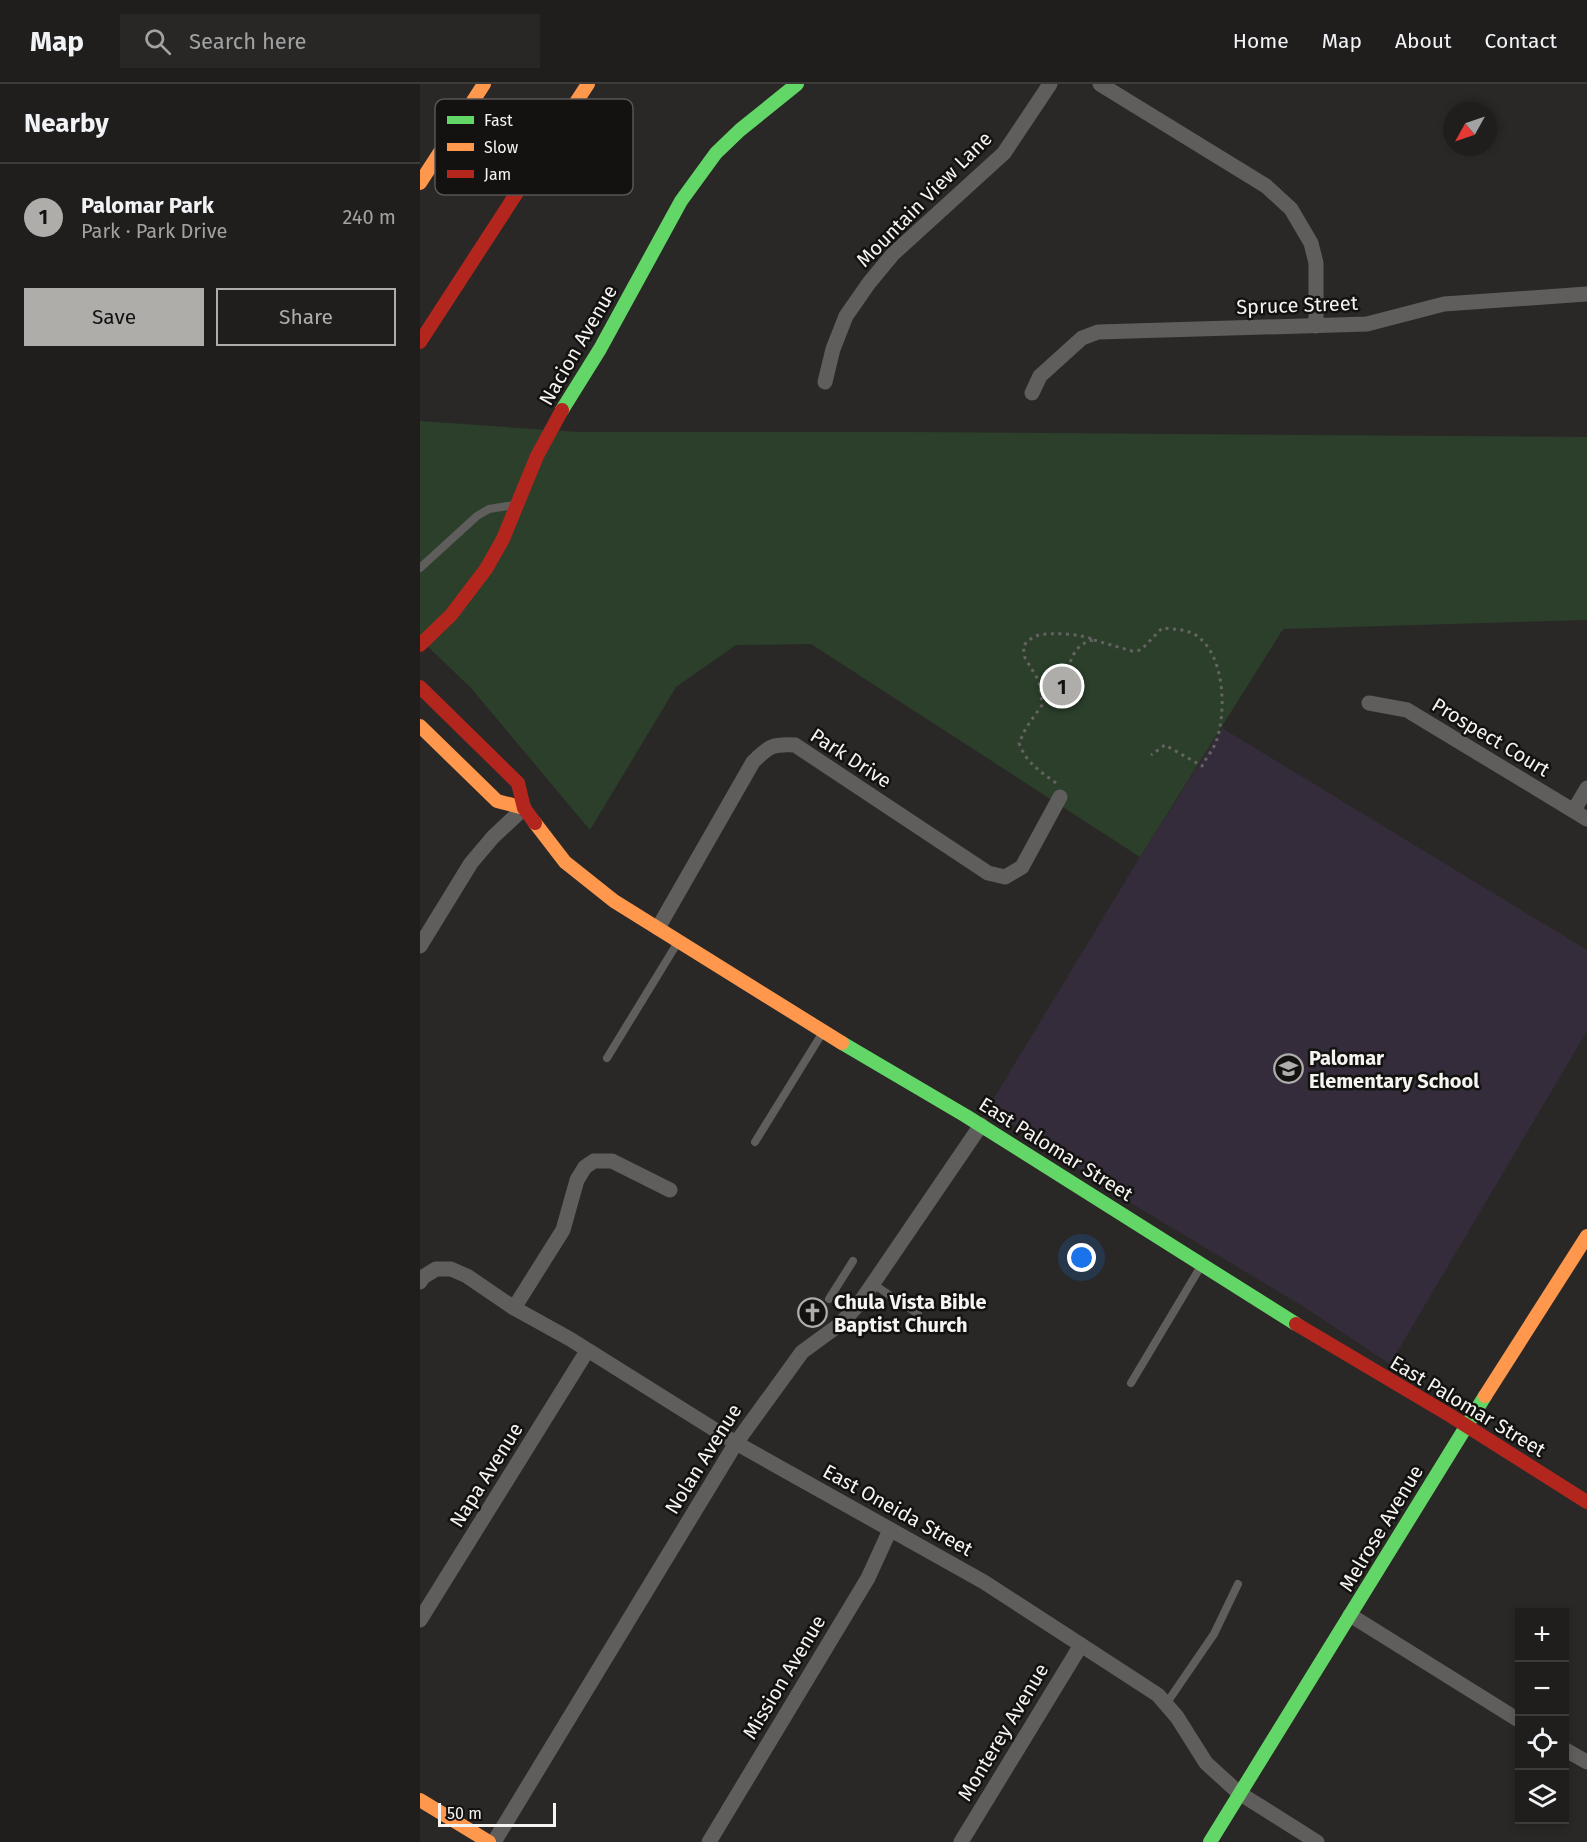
<!DOCTYPE html>
<html lang="en">
<head>
<meta charset="utf-8">
<style>
  :root { --surface:#201e1c; --page:#282725; --text:#f1f3f6; --muted:#a2a2a3; --line:#3d3c3b; --accent:#afadaa }
  body { margin:0; font-family:"Fira Sans",sans-serif; background:var(--page); color:var(--text) }
  .controls { position:absolute; right:18px; bottom:18px; display:grid; overflow:hidden; border-radius:0px; box-shadow:0 3px 9px #0003 }
  .controls button { width:54px; height:54px; display:grid; place-items:center; padding:0; border:0; border-bottom:2px solid var(--line); background:var(--surface); color:var(--text); font:30px sans-serif }
  .compass { position:absolute; left:1023px; top:18px; width:54px; height:54px; border-radius:50%; background:var(--surface); box-shadow:0 3px 9px #0003; rotate:230deg }
  .scale { position:absolute; left:18px; bottom:15px; width:118px; box-sizing:border-box; padding-left:6px; border:3px solid #f6f4f1; border-top:0; font-size:16px; line-height:21px; white-space:nowrap; color:#f6f4f1; -webkit-text-stroke:4px #131210; paint-order:stroke }
  .you { position:absolute; left:662px; top:1174px; width:21px; height:21px; margin:-15px; border:4px solid #fff; border-radius:50%; background:#1a73e8; box-shadow:0 0 0 9px #1a73e833 }
  .badge { display:grid; place-items:center; width:39px; height:39px; border-radius:50%; background:var(--accent); color:#111; font-size:20px; font-weight:700 }
  .pin { position:absolute; translate:-50% -50%; border:3px solid #fff; box-shadow:0 2px 6px #0006 }
  .list { margin:0; padding:0; list-style:none }
  h2 { display:flex; justify-content:space-between; align-items:center; height:78px; margin:0; padding:0 24px; font-size:26px }
  h2 small { font-size:20px; font-weight:400; color:var(--muted) }
  .list li { display:grid; grid-template-columns:39px 1fr auto; gap:18px; align-items:center; box-sizing:border-box; height:108px; padding:0 24px; border-top:2px solid var(--line) }
  .list b { display:block; font-size:22px; white-space:nowrap }
  .list p { margin:0; font-size:20px; white-space:nowrap; color:var(--muted) }
  .list em { font-size:20px; font-style:normal; color:var(--muted) }
  .actions { display:flex; gap:12px; padding:18px 24px }
  .actions a { flex:1; padding:14px 0; border:2px solid var(--accent); border-radius:0px; text-align:center; font-size:21px; color:var(--accent) }
  .actions .main { background:var(--accent); color:#111 }
  .icon { flex:none; width:33px; height:33px; fill:none; stroke:currentColor; stroke-width:2; stroke-linecap:round; stroke-linejoin:round }
  .map { position:relative; flex:none; width:1167px; height:1758px; overflow:hidden }
  header { display:flex; align-items:center; gap:36px; box-sizing:border-box; height:84px; padding:0 30px; background:var(--surface); border-bottom:2px solid var(--line) }
  header strong { font-size:28px }
  nav { display:flex; gap:33px; margin-inline-start:auto; font-size:21px }
  .search { width:420px; height:54px; background:var(--page); display:flex; align-items:center; gap:15px; box-sizing:border-box; padding:0 21px; border-radius:0px; color:var(--muted); font-size:22px }
  main { display:flex }
  aside { flex:1; background:var(--surface) }
  .map>svg:first-child { display:block }
  .education { fill:#342c3a }
  .green { fill:#2b3f2b }
  .lines { fill:none; stroke-linecap:round; stroke-linejoin:round }
  .path { stroke:#646362; stroke-width:3; stroke-dasharray:3 4.5; stroke-linecap:butt }
  .lane { stroke:#5f5e5d; stroke-width:8 }
  .street { stroke:#5f5e5d; stroke-width:15 }
  .fast { stroke:#63d668; stroke-width:14 }
  .slow { stroke:#ff974d; stroke-width:14 }
  .jam { stroke:#b3261e; stroke-width:14 }
  .labels { text-anchor:middle; stroke-width:5; stroke-linejoin:round; paint-order:stroke }
  .street-label { font-size:20px; fill:#f6f4f1; stroke:#131210 }
  .poi-label { font-size:20px; font-weight:bold; fill:#f6f4f1; stroke:#131210; text-anchor:start }
  .key { fill:#131210; stroke:#575654; stroke-width:1.5 }
  .key-label { font-size:16px; fill:#f6f4f1 }
</style>
</head>
<body>
<header>
<strong>Map</strong>
<div class="search"><svg class="icon" aria-label="search" viewBox="0 0 24 24"><circle cx="10" cy="10" r="6"/><path d="M15 15l6 6"/></svg>Search here</div>
<nav><a>Home</a><a>Map</a><a>About</a><a>Contact</a></nav>
</header>
<main>
<aside>
<h2>Nearby<small></small></h2>
<ul class="list">
<li><span class="badge">1</span><div><b>Palomar Park</b><p>Park · Park Drive</p></div><em>240 m</em></li>
</ul>
<div class="actions"><a class="main">Save</a><a>Share</a></div>
</aside>
<div class="map">
<svg width="1167" height="1758" viewBox="0 0 1167 1758">
  <rect width="100%" height="100%" fill="#2a2826"/>
  <polygon class="education" points="802,644 1167,866 1167,947 970,1280 881,1221 696,1110 568,1024 720,773"/>
  <polygon class="green" points="0,337 158,348 486,348 1167,353 1167,536 863,545 720,773 391,560 316,561 256,603 170,746 51,604 0,555"/>
  <g class="lines">
    <g class="path">
      <path d="M 674,556 L 712,567 L 721,566 L 742,544 C 753,545 764,545 774,550 C 805,568 807,627 796,658 C 793,666 786,674 782,682 L 745,661 L 731,671"/>
      <path d="M 636,699 C 620,687 606,679 599,659 L 606,644 L 622,621 L 619,597 L 605,574 L 603,562 C 608,557 612,553 619,551 C 632,548 663,550 674,556 C 660,558 653,568 649,582 C 647,589 649,595 646,601"/>
    </g>
    <g class="lane">
      <polyline points="0,484 57,432 69,425 94,421"/>
      <polyline points="187,974 258,858"/>
      <polyline points="335,1058 403,948"/>
      <polyline points="453,1200 498,1230"/>
      <polyline points="409,1215 433,1177"/>
      <polyline points="711,1299 781,1182"/>
      <polyline points="746,1620 794,1550 818,1500"/>
    </g>
    <g class="street">
      <polyline points="680,0 846,102 871,125 891,159 896,179 896,242"/>
      <polyline points="405,298 413,265 426,232 449,199 473,170 584,69 630,0"/>
      <polyline points="612,309 620,292 662,254 678,248 947,240 1024,220 1167,210"/>
      <polyline points="949,619 987,626 1167,735"/>
      <polyline points="1154,726 1167,704"/>
      <path d="M 238,844 L 333,678 C 349,662 352,660 375,661 L 568,789 L 585,793 L 602,783 L 640,713"/>
      <polyline points="0,862 51,779 73,753 104,724"/>
      <polyline points="0,1198 3,1193 16,1185 31,1185 47,1192 94,1224 150,1255 316,1359 564,1498 738,1611 757,1633 786,1679 819,1709 897,1758"/>
      <polyline points="94,1224 143,1146 157,1096 165,1083 174,1077 192,1077 250,1106"/>
      <polyline points="930,1531 1100,1637"/>
      <polyline points="0,1536 167,1267"/>
      <polyline points="1144,1665 1167,1678"/>
      <polyline points="74,1758 316,1359 382,1268 419,1241 439,1220 561,1041"/>
      <polyline points="289,1758 448,1494 470,1446"/>
      <polyline points="541,1758 661,1561"/>
    </g>
    <g class="fast">
      <polyline points="142,326 180,265 261,117 296,69 320,46 377,0"/>
      <polyline points="422,959 546,1032 876,1240"/>
      <polyline points="790,1758 1065,1312"/>
    </g>
    <g class="slow">
      <polyline points="109,90 168,0"/>
      <polyline points="0,99 64,0"/>
      <polyline points="0,642 77,717 104,724"/>
      <polyline points="115,739 145,778 194,817 422,959"/>
      <polyline points="1065,1312 1167,1152"/>
      <polyline points="0,1716 69,1758"/>
    </g>
    <g class="jam">
      <polyline points="0,258 109,90"/>
      <polyline points="0,561 31,531 66,485 83,455 117,372 142,326"/>
      <polyline points="0,603 98,699 104,724 115,739"/>
      <polyline points="876,1240 1031,1332 1167,1418"/>
    </g>
  </g>
  <defs>
    <symbol id="school-ring" viewBox="-11 -11 22 22"><circle r="9.5" fill="#131210" stroke="#afadaa" stroke-width="1.5"/><path d="M0-5L7-2L0 1L-7-2ZM-4 1L0 2.5L4 1V4Q0 6-4 4Z" fill="#afadaa"/></symbol>
    <symbol id="church-ring" viewBox="-11 -11 22 22"><circle r="9.5" fill="#131210" stroke="#afadaa" stroke-width="1.5"/><path d="M-1.2-6h2.4v3.5h3.3v2.4h-3.3V6h-2.4V-.1h-3.3v-2.4h3.3Z" fill="#afadaa"/></symbol>
  </defs>
  <g fill-rule="evenodd">
    <use href="#school-ring" x="852" y="968" width="33" height="33"/>
    <use href="#church-ring" x="376" y="1212" width="33" height="33"/>
  </g>
  <g class="labels">
    <g class="street-label">
      <text transform="translate(504 115) rotate(-45)" y="7">Mountain View Lane</text>
      <text transform="translate(877 221) rotate(-2)" y="7">Spruce Street</text>
      <text transform="translate(158 261) rotate(-60)" y="7">Nacion Avenue</text>
      <text transform="translate(1071 653) rotate(31)" y="7">Prospect Court</text>
      <text transform="translate(431 674) rotate(33)" y="7">Park Drive</text>
      <text transform="translate(636 1065) rotate(32)" y="7">East Palomar Street</text>
      <text transform="translate(1048 1322) rotate(31)" y="7">East Palomar Street</text>
      <text transform="translate(283 1375) rotate(-58)" y="7">Nolan Avenue</text>
      <text transform="translate(66 1391) rotate(-58)" y="7">Napa Avenue</text>
      <text transform="translate(478 1426) rotate(29)" y="7">East Oneida Street</text>
      <text transform="translate(961 1444) rotate(-59)" y="7">Melrose Avenue</text>
      <text transform="translate(364 1593) rotate(-59)" y="7">Mission Avenue</text>
      <text transform="translate(583 1648) rotate(-59)" y="7">Monterey Avenue</text>
    </g>
    <g class="poi-label">
      <text x="889" y="981">Palomar<tspan x="889" dy="23">Elementary School</tspan></text>
      <text x="414" y="1225">Chula Vista Bible<tspan x="414" dy="23">Baptist Church</tspan></text>
    </g>
  </g>
  <rect x="15" y="15" width="198" height="96" rx="9" class="key"/>
  <rect x="27" y="32" width="27" height="8" fill="#63d668"/>
  <rect x="27" y="59" width="27" height="8" fill="#ff974d"/>
  <rect x="27" y="86" width="27" height="8" fill="#b3261e"/>
  <g class="key-label">
    <text x="64" y="42">Fast</text>
    <text x="64" y="69">Slow</text>
    <text x="64" y="96">Jam</text>
  </g>
</svg>
<div class="controls">
<button>+</button>
<button>−</button>
<button><svg class="icon" aria-label="locate" viewBox="0 0 24 24"><circle cx="12" cy="12" r="6"/><path d="M12 2v4M12 18v4M2 12h4M18 12h4"/></svg></button>
<button><svg class="icon" aria-label="layers" viewBox="0 0 24 24"><path d="M12 4l9 5-9 5-9-5zM3 14l9 5 9-5"/></svg></button>
</div>
<svg class="compass" viewBox="-18 -18 36 36"><path d="M0-13l5 13h-10z" fill="#e53935"/><path d="M0 13l5-13h-10z" fill="#a2a2a3"/></svg>
<div class="scale">50 m</div>
<div class="you"></div>
<div class="pin badge" style="left:642px;top:602px">1</div>
</div>
</main>
</body>
</html>
